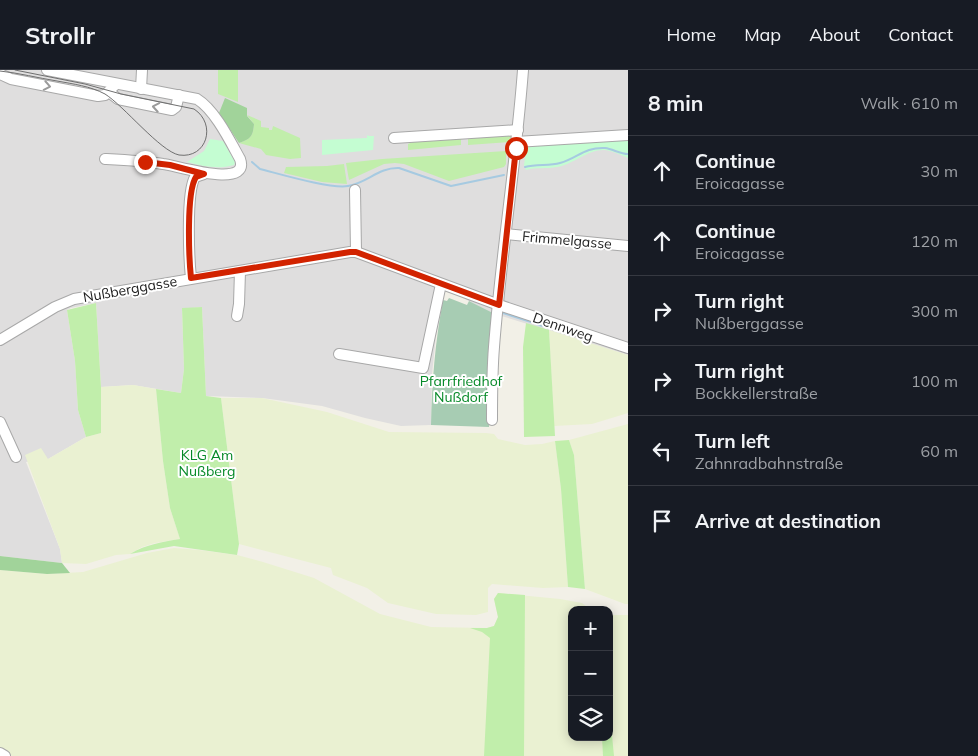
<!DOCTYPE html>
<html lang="en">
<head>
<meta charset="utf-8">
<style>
  :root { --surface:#171b24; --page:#242831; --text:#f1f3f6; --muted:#9ea1a6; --line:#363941 }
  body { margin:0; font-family:Mulish,sans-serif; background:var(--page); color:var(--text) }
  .controls { position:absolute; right:15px; bottom:15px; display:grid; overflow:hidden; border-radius:10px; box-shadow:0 2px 12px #0003 }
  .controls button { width:45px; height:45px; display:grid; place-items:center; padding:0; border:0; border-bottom:1px solid var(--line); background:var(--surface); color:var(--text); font:25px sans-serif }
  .stop { position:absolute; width:15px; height:15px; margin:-11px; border:4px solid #d22300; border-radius:50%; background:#fff }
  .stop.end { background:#d22300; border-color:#fff; box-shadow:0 1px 5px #0008 }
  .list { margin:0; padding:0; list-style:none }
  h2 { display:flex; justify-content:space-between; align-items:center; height:65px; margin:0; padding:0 20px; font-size:21px }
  h2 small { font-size:16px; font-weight:400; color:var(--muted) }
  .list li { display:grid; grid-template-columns:32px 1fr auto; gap:15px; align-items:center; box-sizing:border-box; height:70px; padding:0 20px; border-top:1px solid var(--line) }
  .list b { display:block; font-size:19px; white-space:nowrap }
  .list p { margin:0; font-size:16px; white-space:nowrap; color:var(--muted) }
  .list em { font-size:16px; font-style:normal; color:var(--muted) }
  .icon { flex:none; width:28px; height:28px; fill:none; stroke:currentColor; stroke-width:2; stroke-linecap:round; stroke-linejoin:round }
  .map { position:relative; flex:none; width:628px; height:686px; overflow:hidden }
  header { display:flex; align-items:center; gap:30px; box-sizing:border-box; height:70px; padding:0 25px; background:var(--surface); border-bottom:1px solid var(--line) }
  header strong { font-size:24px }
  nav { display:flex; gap:28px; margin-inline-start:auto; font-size:18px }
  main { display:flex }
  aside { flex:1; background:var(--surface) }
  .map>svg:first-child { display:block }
  .residential { fill:#dfdede }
  .farmland { fill:#eaf1d2 }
  .grass { fill:#c1eeab }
  .forest { fill:#a1d39a }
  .cemetery { fill:#a7ccb3 }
  .park { fill:#c4fdd2 }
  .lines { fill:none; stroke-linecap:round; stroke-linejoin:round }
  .stream { stroke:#a6cae1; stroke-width:2 }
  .minor-casing { stroke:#a8a8a8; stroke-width:12 }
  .minor { stroke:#fff; stroke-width:10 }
  .tram { stroke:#6f6f6f; stroke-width:1 }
  .oneway { stroke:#9b9b9b }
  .route { stroke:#d22300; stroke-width:6 }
  .labels { text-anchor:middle; stroke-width:4; stroke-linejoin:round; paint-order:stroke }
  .street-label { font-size:14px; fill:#212121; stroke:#fff }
  .park-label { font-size:14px; fill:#058927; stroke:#fff }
</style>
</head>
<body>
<header>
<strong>Strollr</strong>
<nav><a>Home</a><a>Map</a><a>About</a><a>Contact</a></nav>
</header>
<main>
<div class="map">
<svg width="628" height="686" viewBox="0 0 628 686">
  <rect width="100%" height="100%" fill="#f2f0e7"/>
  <polygon class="residential" points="0,0 628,0 628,285 495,244 445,219 443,225 444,226 436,266 432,304 431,355 401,356 365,348 322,336 262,328 206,326 202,237 182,239 184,299 181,323 133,315 101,317 96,233 71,238 67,240 75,291 78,340 86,367 48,389 26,392 60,479 62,493 0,486"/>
  <g class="farmland">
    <polygon points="549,260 628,285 628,343 592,354 554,356"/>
    <polygon points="133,315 156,319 163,391 170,438 180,469 155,473 142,477 130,484 116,485 86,494 62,493 60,479 25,385 41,378 48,389 86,367 101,363 101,317"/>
    <polygon points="221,328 262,328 327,342 389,362 486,363 494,364 498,369 525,375 542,374 555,371 561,419 568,517 543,518 492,514 488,518 488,542 476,545 436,544 388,533 367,518 333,505 331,498 239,474"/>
    <polygon points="628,354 628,534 625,534 585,519 574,385 569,370"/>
    <polygon points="174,478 199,480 237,485 263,492 314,508 380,544 431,557 487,558 494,556 498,547 494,529 498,523 560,529 582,533 591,540 572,540 572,667 609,667 609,545 628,545 628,686 12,686 0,679 0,500 47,504 83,502 147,483"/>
  </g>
  <g class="grass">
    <polygon points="218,0 238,0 238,32 218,24"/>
    <path d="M 247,45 L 261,51 L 261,57 L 269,58 L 269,60 L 272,60 L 273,56 L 300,68 L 301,88 L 290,89 L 266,85 L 261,79 L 239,73 C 251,69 253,66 254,54 Z"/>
    <polygon points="511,64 510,72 468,75 468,66"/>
    <polygon points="461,67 461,75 408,80 408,74 419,69"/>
    <polygon points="506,81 506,94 504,97 449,111 404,94 395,93 384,94 349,110 346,93 382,89"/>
    <polygon points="344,94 347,114 322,112 284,103 286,97 327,96"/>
    <polygon points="96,233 101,317 101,363 86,367 78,340 75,291 67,240"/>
    <path d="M 202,237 L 206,326 L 221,328 L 239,474 L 237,485 L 174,476 L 130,484 C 147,474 162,472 180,469 L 170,438 L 163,391 L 156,319 L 181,323 L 184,299 L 182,238 Z"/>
    <polygon points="526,253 549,260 555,366 524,367 523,277"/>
    <polygon points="569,370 574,385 585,519 568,517 561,419 555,371"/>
    <polygon points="498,523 525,525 524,686 484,686 490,568 482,562 470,558 487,558 494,556 498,547 494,529"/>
    <polygon points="609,634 614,686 603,686 602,667 609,667"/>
  </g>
  <g class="forest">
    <path d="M 225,28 L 247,38 L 247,46 L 254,54 C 253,66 251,69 239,73 L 219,43 Z"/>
    <polygon points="0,486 62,493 70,503 47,504 0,500"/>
  </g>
  <path class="cemetery" d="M 449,228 L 467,235 L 469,231 L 495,244 L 489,357 L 431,355 C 432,311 435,273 443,230 L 447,231 Z"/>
  <g class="park">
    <polygon points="367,65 369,66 374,66 373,80 322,85 322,70 367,68"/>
    <path d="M 628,68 L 628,88 C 621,85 613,81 605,80 C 588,79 574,94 557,97 C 547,99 536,97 526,100 L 524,95 L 527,74 Z"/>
    <path d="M 210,69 L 223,71 L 235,92 L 234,95 C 217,100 203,96 187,92 L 204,81 Z"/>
  </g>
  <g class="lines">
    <g class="stream">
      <path d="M 252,92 L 260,99 C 280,104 330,119 348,116 C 367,113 379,97 399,98 L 451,116 L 504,105"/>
      <path d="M 525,97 C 537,94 549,96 560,93 C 578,88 584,77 605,78 C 613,79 620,84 628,84"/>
      <polyline points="503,243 531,252"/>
      <polyline points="536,254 550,258"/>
    </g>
    <defs>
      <g id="minor">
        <path d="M 47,0 L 197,29 C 215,40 230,71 240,89 C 251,120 175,95 163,94 C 144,91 124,90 105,89"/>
        <polyline points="0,4 11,9 98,26 105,25 116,14"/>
        <polyline points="141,19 142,0"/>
        <polyline points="109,22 118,29 172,40 176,37 179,25"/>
        <polyline points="394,68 518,60"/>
        <polyline points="516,72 628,65"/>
        <polyline points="355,120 356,182"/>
        <polyline points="506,164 628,176"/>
        <path d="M 191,208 C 189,189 186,122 195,107 L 204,104"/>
        <polyline points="237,246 239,234 240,201"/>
        <polyline points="0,270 55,237 74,229 350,182 356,182 499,235 628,278"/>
        <polyline points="339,284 423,298 441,214"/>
        <path d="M 492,350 C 492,325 492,301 494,277 C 501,185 516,93 523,0"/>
        <polyline points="0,352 16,387"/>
        <polyline points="0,683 5,686"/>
      </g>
    </defs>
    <use href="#minor" class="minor-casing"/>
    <use href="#minor" class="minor"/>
    <path class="tram" d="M 0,1 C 19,3 38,8 57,11 C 73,14 90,16 105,24 C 124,36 160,81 179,85 C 207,89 217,54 194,39 L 121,24 L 85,14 L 15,0"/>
  </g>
  <defs><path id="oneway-chevron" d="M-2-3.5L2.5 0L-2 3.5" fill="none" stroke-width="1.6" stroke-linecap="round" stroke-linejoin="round" transform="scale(1.25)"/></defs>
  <g class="oneway">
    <use href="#oneway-chevron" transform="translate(47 16) rotate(11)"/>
    <use href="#oneway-chevron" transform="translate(156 37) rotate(-170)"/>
  </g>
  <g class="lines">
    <path class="route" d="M 145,92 L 170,95 L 204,104 L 196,107 C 186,122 189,189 191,208 L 350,182 L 356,182 L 499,235 L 516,78"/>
  </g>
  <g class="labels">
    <g class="street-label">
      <text transform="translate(567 170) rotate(5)" y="5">Frimmelgasse</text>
      <text transform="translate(130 219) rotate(-10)" y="5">Nußberggasse</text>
      <text transform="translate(563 257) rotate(19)" y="5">Dennweg</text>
    </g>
    <g class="park-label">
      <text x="461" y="316">Pfarrfriedhof<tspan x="461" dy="16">Nußdorf</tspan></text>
      <text x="207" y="390">KLG Am<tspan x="207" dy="16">Nußberg</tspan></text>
    </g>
  </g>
</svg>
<div class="controls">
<button>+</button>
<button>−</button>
<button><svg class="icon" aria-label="layers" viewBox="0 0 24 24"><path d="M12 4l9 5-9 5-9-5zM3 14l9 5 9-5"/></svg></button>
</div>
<div class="stop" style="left:516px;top:78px"></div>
<div class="stop end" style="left:145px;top:92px"></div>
</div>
<aside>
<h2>8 min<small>Walk · 610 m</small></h2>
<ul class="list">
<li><svg class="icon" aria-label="ahead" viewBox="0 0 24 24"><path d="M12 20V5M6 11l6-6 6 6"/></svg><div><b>Continue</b><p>Eroicagasse</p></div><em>30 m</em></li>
<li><svg class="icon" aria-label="ahead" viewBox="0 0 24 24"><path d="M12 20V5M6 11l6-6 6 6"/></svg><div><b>Continue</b><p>Eroicagasse</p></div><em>120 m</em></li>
<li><svg class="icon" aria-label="right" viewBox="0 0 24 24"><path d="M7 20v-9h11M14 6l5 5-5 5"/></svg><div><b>Turn right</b><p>Nußberggasse</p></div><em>300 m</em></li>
<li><svg class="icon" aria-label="right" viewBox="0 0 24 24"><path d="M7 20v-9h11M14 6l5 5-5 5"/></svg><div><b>Turn right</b><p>Bockkellerstraße</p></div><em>100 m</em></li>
<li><svg class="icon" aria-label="left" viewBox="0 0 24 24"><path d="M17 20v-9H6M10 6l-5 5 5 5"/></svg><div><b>Turn left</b><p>Zahnradbahnstraße</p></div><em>60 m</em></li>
<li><svg class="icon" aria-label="arrive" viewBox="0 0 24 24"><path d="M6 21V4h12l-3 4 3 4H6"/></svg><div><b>Arrive at destination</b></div></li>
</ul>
</aside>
</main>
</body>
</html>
